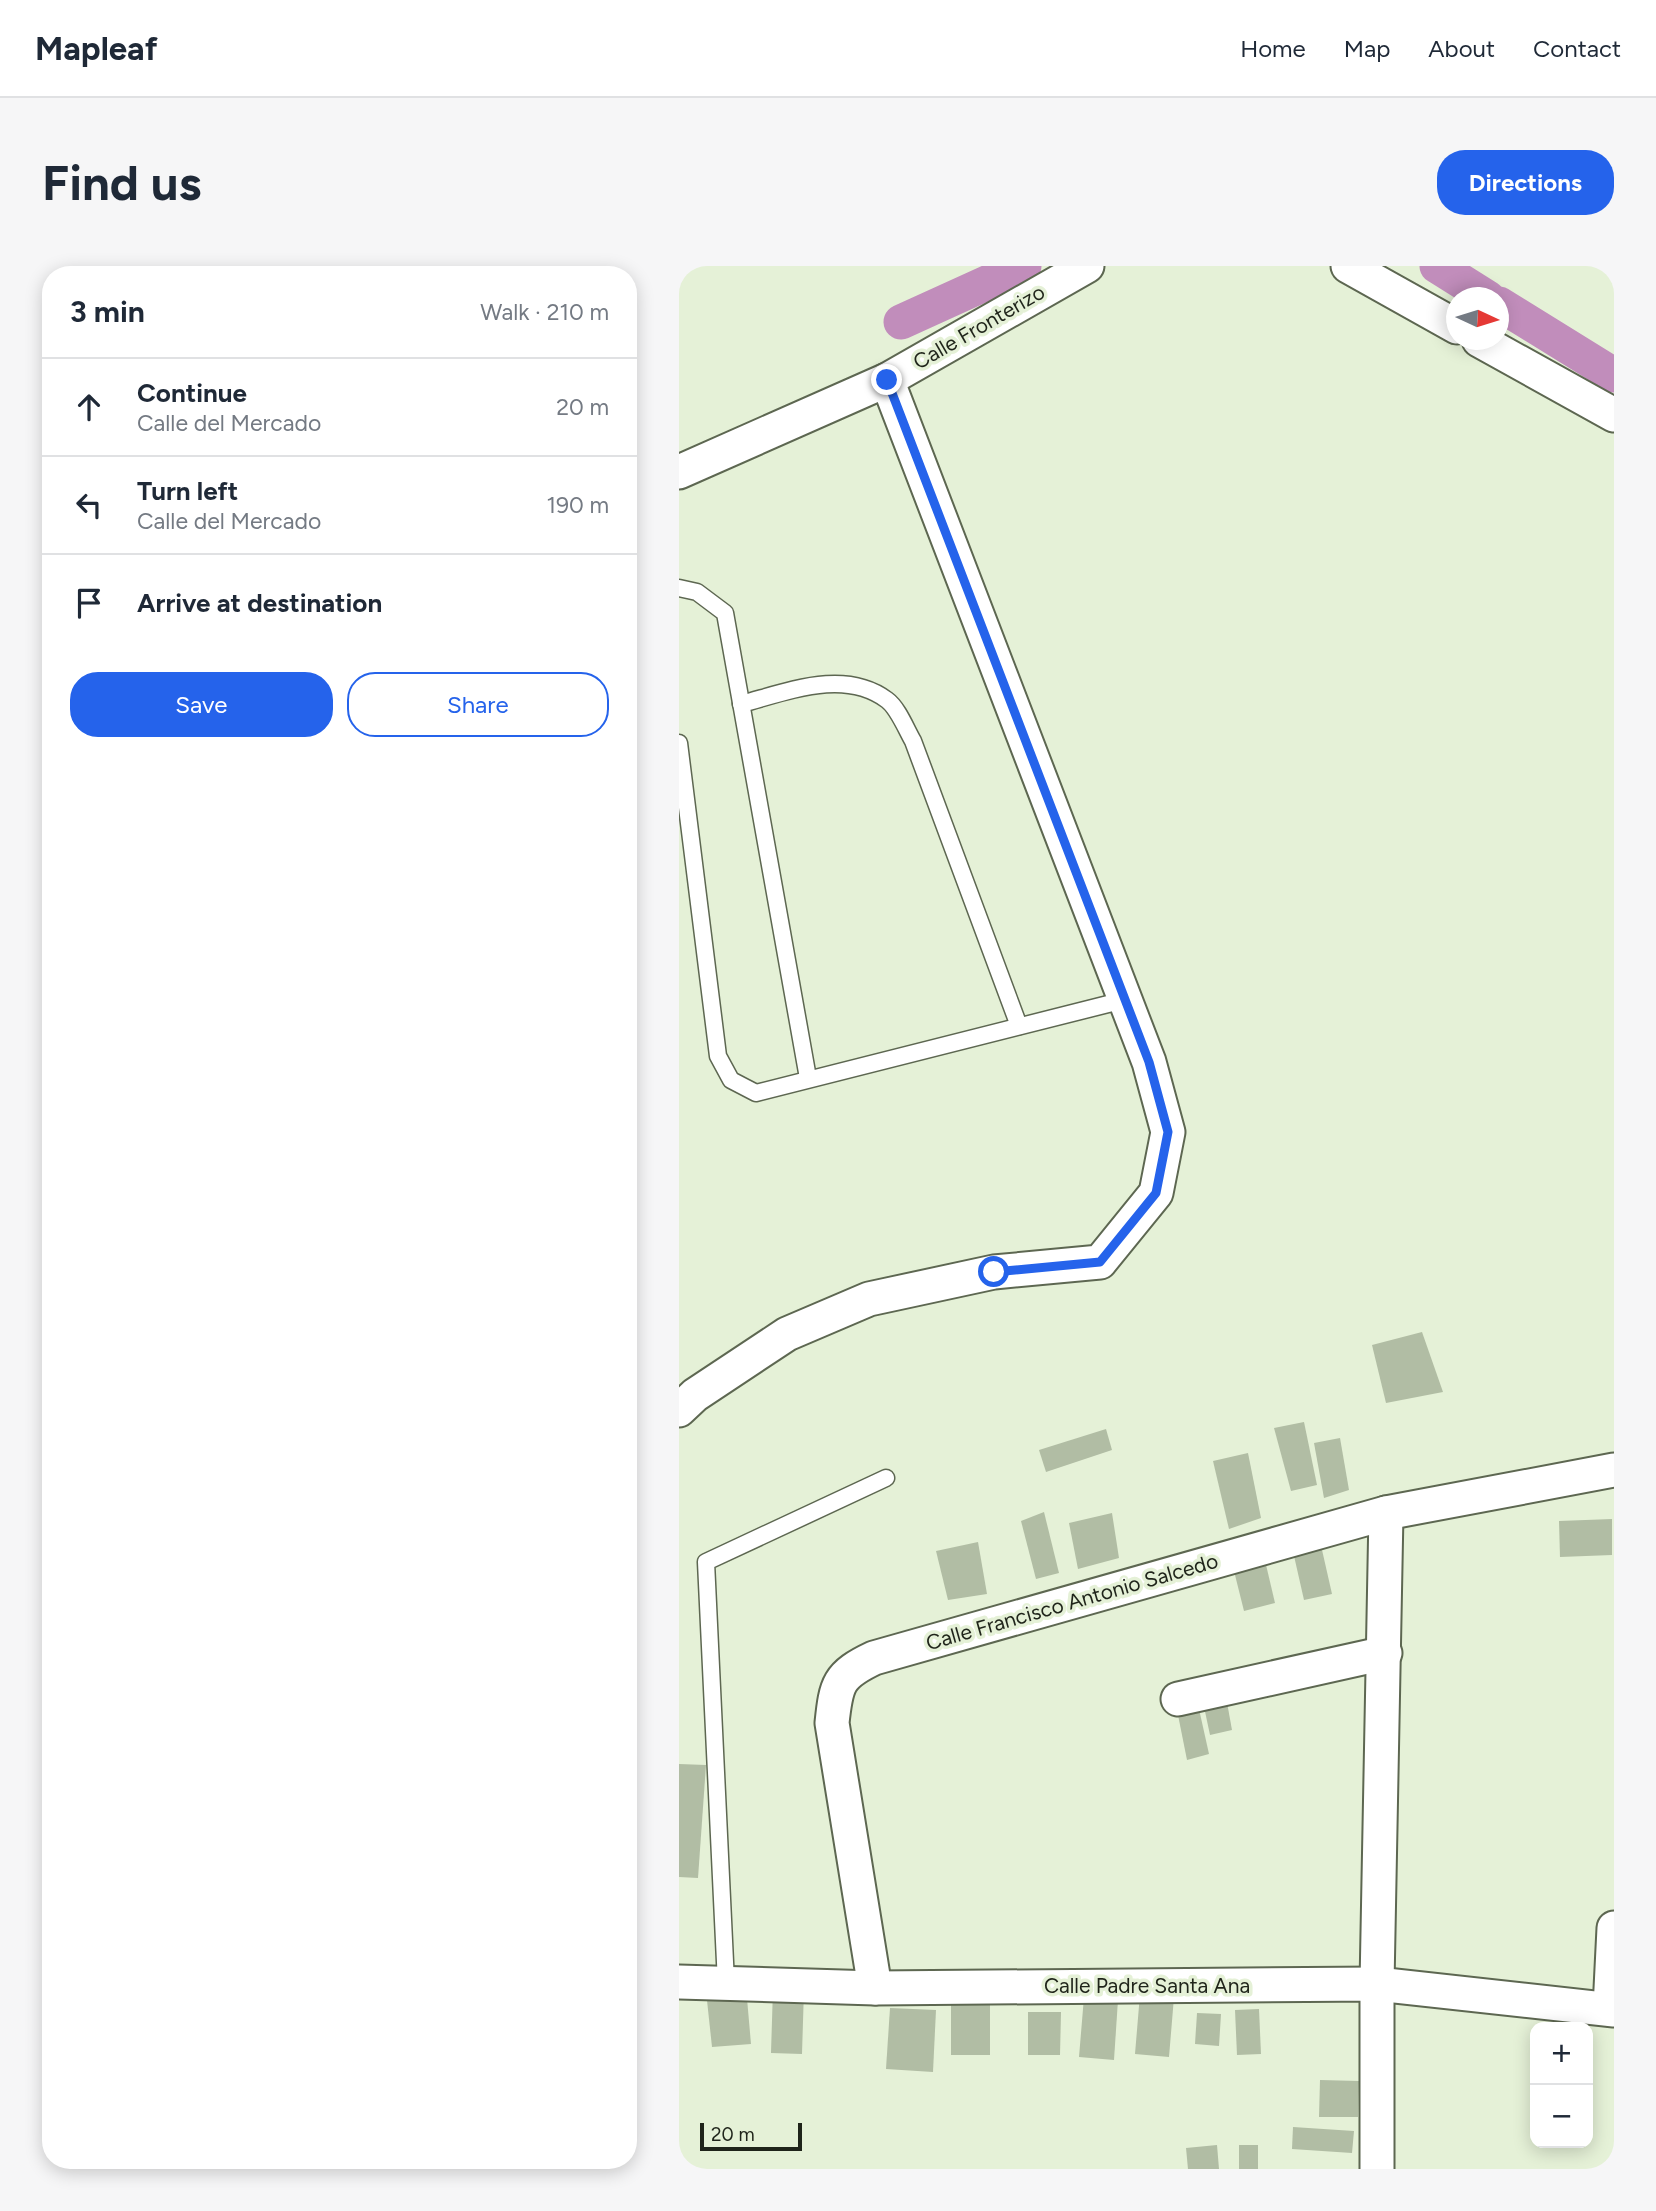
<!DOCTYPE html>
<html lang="en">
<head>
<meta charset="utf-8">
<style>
  :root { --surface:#fff; --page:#f6f6f7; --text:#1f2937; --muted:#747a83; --line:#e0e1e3; --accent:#2563eb }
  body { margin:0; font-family:Figtree,sans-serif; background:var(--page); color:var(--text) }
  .controls { position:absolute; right:21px; bottom:21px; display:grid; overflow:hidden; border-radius:14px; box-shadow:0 4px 18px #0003 }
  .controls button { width:63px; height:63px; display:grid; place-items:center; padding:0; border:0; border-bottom:2px solid var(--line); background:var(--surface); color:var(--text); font:35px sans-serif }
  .compass { position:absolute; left:767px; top:21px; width:63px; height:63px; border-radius:50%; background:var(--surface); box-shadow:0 4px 18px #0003; rotate:94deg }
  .scale { position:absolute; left:21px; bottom:18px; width:102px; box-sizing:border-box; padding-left:7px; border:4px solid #1f241a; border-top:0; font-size:19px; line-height:24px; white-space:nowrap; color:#1f241a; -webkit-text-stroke:5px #e5f1d7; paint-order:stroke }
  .stop { position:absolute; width:21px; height:21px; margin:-16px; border:5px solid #2563eb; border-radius:50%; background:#fff }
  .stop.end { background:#2563eb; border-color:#fff; box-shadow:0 2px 7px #0008 }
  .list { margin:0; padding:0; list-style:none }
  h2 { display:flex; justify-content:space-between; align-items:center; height:91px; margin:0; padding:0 28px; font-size:30px }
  h2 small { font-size:23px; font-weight:400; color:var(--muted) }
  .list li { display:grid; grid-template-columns:46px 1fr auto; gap:21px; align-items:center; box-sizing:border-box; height:98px; padding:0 28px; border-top:2px solid var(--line) }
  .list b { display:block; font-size:26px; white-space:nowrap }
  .list p { margin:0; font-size:23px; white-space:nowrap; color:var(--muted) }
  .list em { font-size:23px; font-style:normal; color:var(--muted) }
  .actions { display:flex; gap:14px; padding:21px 28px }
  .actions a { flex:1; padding:16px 0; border:2px solid var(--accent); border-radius:28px; text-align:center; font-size:24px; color:var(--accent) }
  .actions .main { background:var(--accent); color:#fff }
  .icon { flex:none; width:38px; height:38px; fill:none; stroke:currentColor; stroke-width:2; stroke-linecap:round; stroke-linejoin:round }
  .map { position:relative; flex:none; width:935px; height:1903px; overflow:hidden; border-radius:28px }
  header { display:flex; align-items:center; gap:42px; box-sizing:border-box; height:98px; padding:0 35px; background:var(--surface); border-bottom:2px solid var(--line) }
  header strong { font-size:33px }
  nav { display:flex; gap:38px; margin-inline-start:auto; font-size:24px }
  .intro { display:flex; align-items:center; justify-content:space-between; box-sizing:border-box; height:168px; padding:0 42px }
  h1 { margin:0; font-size:49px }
  .button { padding:18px 32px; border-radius:28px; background:var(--accent); color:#fff; font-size:24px; font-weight:700 }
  main { display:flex; gap:42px; padding:0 42px }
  aside { flex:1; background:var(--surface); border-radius:28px; box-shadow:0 4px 18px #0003 }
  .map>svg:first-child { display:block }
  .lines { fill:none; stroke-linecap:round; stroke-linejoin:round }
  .canal { stroke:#c18dbb; stroke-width:35 }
  .building { fill:#b1bda4 }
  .service-casing { stroke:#5d6751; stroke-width:19 }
  .minor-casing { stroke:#5d6751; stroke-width:37 }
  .service { stroke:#fff; stroke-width:16 }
  .minor { stroke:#fff; stroke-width:33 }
  .route { stroke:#2563eb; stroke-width:9 }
  .labels { text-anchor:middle; stroke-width:7; stroke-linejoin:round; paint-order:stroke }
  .street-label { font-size:21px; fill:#1f241a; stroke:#e5f1d7 }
</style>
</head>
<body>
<header>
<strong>Mapleaf</strong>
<nav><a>Home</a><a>Map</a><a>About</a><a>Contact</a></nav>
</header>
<div class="intro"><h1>Find us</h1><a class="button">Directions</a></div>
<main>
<aside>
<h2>3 min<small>Walk · 210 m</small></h2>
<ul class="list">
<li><svg class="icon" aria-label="ahead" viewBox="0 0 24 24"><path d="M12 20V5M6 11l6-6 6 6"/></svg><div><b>Continue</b><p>Calle del Mercado</p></div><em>20 m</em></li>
<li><svg class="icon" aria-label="left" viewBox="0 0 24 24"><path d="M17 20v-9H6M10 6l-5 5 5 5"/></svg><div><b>Turn left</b><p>Calle del Mercado</p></div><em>190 m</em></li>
<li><svg class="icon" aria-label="arrive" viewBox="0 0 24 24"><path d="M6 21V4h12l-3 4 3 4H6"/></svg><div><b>Arrive at destination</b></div></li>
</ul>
<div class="actions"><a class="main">Save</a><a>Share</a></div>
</aside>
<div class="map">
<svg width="935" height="1903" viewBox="0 0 935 1903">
  <rect width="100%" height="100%" fill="#e5f1d7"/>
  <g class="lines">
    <g class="canal">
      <polyline points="758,0 809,32"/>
      <polyline points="820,38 935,109"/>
      <polyline points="222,56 345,0"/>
    </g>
  </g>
  <g class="building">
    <polygon points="743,1066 764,1126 707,1137 693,1079"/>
    <polygon points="625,1156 638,1219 612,1225 595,1162"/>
    <polygon points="427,1163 433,1184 367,1206 360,1184"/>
    <polygon points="661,1172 670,1224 645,1232 635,1177"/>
    <polygon points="569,1187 582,1252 550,1263 534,1195"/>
    <polygon points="365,1246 380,1307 357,1313 342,1255"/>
    <polygon points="433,1247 440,1292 399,1303 390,1257"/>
    <polygon points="933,1253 933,1289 881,1291 880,1255"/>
    <polygon points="641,1275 653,1328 625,1334 613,1281"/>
    <polygon points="299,1276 308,1328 269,1334 257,1285"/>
    <polygon points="584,1286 596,1337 565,1345 552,1293"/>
    <polygon points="547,1431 553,1464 531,1469 524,1436"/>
    <polygon points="520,1443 530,1488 508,1494 499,1449"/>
    <polygon points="0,1498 27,1499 19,1612 0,1611"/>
    <polygon points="67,1721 72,1778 33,1781 27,1725"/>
    <polygon points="94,1722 125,1723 123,1788 92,1787"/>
    <polygon points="461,1728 495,1731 490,1791 456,1788"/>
    <polygon points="405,1731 439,1734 435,1794 400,1791"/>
    <rect x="272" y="1732" width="39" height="57"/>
    <polygon points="211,1742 257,1744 254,1806 207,1803"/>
    <polygon points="580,1743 582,1788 558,1789 556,1744"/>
    <polygon points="349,1746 382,1746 381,1789 349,1789"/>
    <polygon points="518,1747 542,1748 540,1780 516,1778"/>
    <polygon points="641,1814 680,1815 679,1851 640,1851"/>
    <polygon points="614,1861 675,1865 673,1887 613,1883"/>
    <polygon points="538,1879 540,1903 509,1903 507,1882"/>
    <rect x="560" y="1879" width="19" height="24"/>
  </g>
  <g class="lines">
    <defs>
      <g id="service">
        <polyline points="0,322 18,326 46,347 129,812"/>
        <path d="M 62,438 C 108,426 165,402 208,434 C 219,442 227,463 234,475 L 340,760"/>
        <polyline points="0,477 39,790 52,814 77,827 445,734"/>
        <polyline points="47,1717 27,1296 207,1212"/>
      </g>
      <g id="minor">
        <polyline points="669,0 778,61"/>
        <polyline points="800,74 935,149"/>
        <polyline points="0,206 208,114 408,0"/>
        <polyline points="0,1144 16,1129 108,1068 190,1033 315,1006 421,996 477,927 489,866 470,796 208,114"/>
        <polyline points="499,1433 706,1387"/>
        <polyline points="0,1716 196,1722 698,1718 935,1744"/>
        <path d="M 196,1722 L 153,1457 C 157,1418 159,1409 195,1392 L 707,1247 L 935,1204"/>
        <polyline points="931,1743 935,1662"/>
        <polyline points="698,1903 698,1718 707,1247"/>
      </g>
    </defs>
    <use href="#service" class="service-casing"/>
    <use href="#minor" class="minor-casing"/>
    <use href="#service" class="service"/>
    <use href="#minor" class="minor"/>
  </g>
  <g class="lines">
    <polyline class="route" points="208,114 470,796 489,866 477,927 421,996 315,1006"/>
  </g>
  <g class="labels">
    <g class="street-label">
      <text transform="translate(300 61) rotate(-30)" y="7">Calle Fronterizo</text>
      <text transform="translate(393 1336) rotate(-16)" y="7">Calle Francisco Antonio Salcedo</text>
      <text x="468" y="1727">Calle Padre Santa Ana</text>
    </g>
  </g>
</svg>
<div class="controls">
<button>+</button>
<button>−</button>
</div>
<svg class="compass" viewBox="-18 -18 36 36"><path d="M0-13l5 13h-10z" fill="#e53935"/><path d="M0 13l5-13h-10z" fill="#747a83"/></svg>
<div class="scale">20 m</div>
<div class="stop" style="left:315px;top:1006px"></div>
<div class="stop end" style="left:208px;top:114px"></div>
</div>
</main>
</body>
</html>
